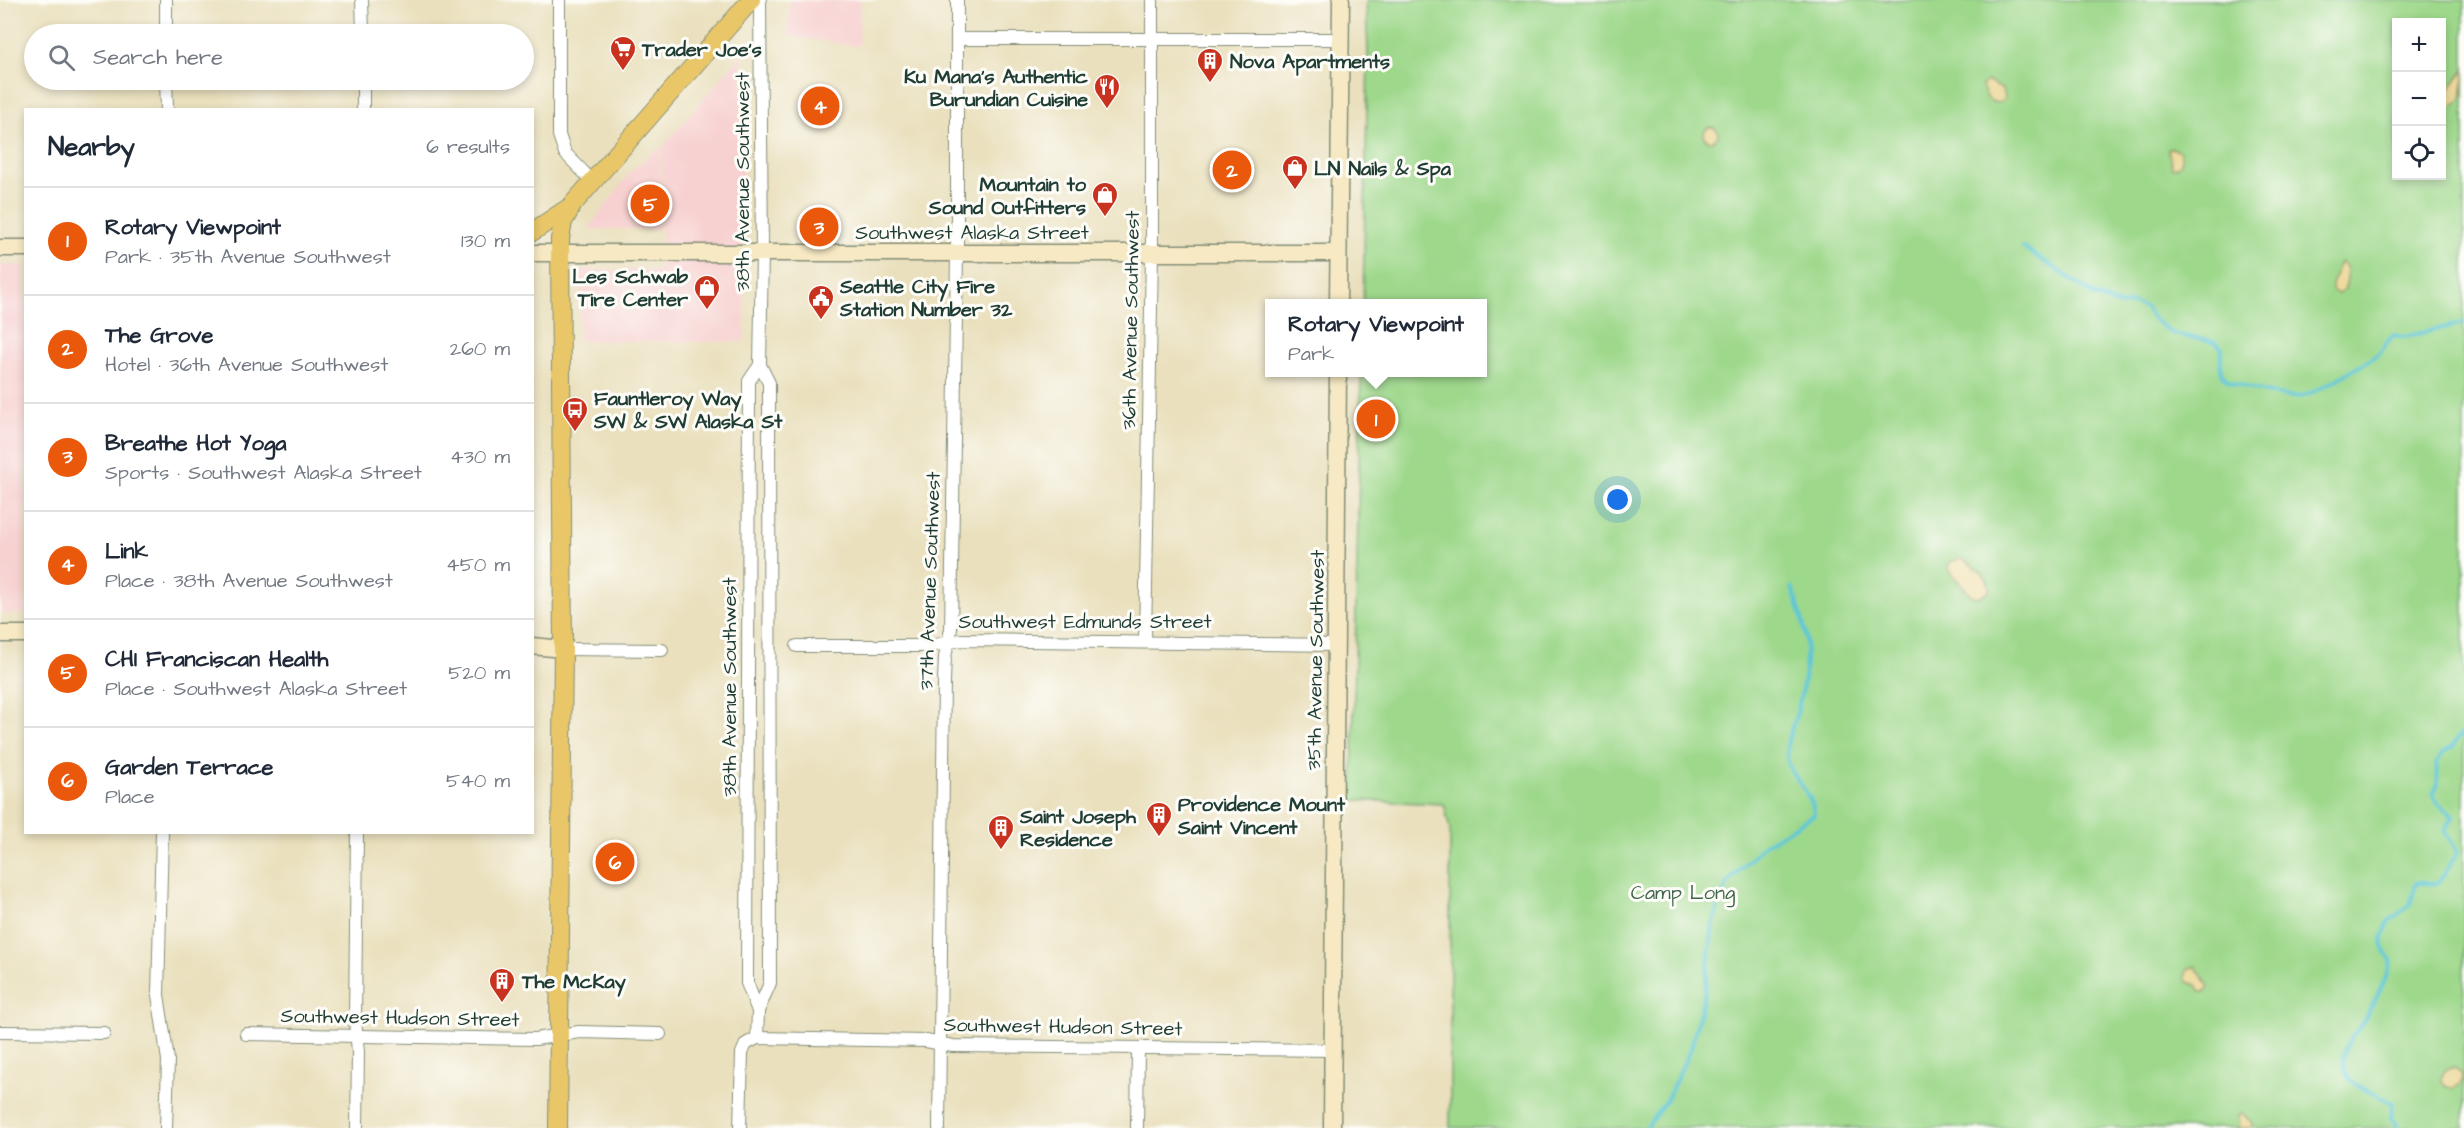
<!DOCTYPE html>
<html lang="en">
<head>
<meta charset="utf-8">
<style>
  :root { --surface:#fff; --page:#f2f2f3; --text:#1f2937; --muted:#747a83; --line:#e0e1e3; --accent:#ea580c }
  body { margin:0; font-family:"Architects Daughter",sans-serif; background:var(--page); color:var(--text) }
  .controls { position:absolute; right:18px; top:18px; display:grid; overflow:hidden; border-radius:0px; box-shadow:0 3px 9px #0003 }
  .controls button { width:54px; height:54px; display:grid; place-items:center; padding:0; border:0; border-bottom:2px solid var(--line); background:var(--surface); color:var(--text); font:30px sans-serif }
  .you { position:absolute; left:1618px; top:500px; width:21px; height:21px; margin:-15px; border:4px solid #fff; border-radius:50%; background:#1a73e8; box-shadow:0 0 0 9px #1a73e833 }
  .badge { display:grid; place-items:center; width:39px; height:39px; border-radius:50%; background:var(--accent); color:#fff; font-size:20px; font-weight:700 }
  .pin { position:absolute; translate:-50% -50%; border:3px solid #fff; box-shadow:0 2px 6px #0006 }
  .popup { position:absolute; left:1265px; top:299px; width:222px; height:78px; box-sizing:border-box; display:grid; place-content:center; border-radius:0px; background:var(--surface); filter:drop-shadow(0 2px 4px #0005); font-size:20px; white-space:nowrap; color:var(--muted) }
  .popup b { font-size:22px; color:var(--text) }
  .popup::after { content:''; position:absolute; left:50%; top:100%; margin-left:-12px; border:12px solid transparent; border-top-color:var(--surface) }
  .list { margin:0; padding:0; list-style:none }
  h2 { display:flex; justify-content:space-between; align-items:center; height:78px; margin:0; padding:0 24px; font-size:26px }
  h2 small { font-size:20px; font-weight:400; color:var(--muted) }
  .list li { display:grid; grid-template-columns:39px 1fr auto; gap:18px; align-items:center; box-sizing:border-box; height:108px; padding:0 24px; border-top:2px solid var(--line) }
  .list b { display:block; font-size:22px; white-space:nowrap }
  .list p { margin:0; font-size:20px; white-space:nowrap; color:var(--muted) }
  .list em { font-size:20px; font-style:normal; color:var(--muted) }
  .icon { flex:none; width:33px; height:33px; fill:none; stroke:currentColor; stroke-width:2; stroke-linecap:round; stroke-linejoin:round }
  .map { position:relative; flex:none; width:2464px; height:1128px; overflow:hidden }
  .search { position:absolute; background:var(--surface); box-shadow:0 3px 9px #0003; left:24px; top:24px; width:510px; height:66px; display:flex; align-items:center; gap:15px; box-sizing:border-box; padding:0 21px; border-radius:33px; color:var(--muted); font-size:22px }
  .panel { position:absolute; background:var(--surface); box-shadow:0 3px 9px #0003; left:24px; top:108px; width:510px; height:726px; border-radius:0px }
  .map>svg:first-child { display:block }
  .built { fill:#f7d0d0 }
  .green { fill:#9ed88b; stroke:#5e8a60; stroke-width:1.5; fill-rule:evenodd }
  .sand { fill:#eeda9e; stroke:#868c69; stroke-width:1.5 }
  .lines { fill:none; stroke-linecap:round; stroke-linejoin:round }
  .stream { stroke:#5cc6d7; stroke-width:4 }
  .street-casing { stroke:#848e78; stroke-width:14 }
  .secondary-casing { stroke:#848e78; stroke-width:19 }
  .primary-casing { stroke:#848e78; stroke-width:20 }
  .street { stroke:#fff; stroke-width:12 }
  .secondary { stroke:#f6e9c3; stroke-width:16 }
  .primary { stroke:#e9c769; stroke-width:18 }
  .labels { text-anchor:middle; stroke-width:6; stroke-linejoin:round; paint-order:stroke }
  .poi-label { font-size:20px; font-weight:bold; fill:#1f3d34; stroke:#fdfcf7; text-anchor:start }
  .street-label { font-size:20px; fill:#1f3d34; stroke:#fdfcf7 }
  .park-label { font-size:20px; fill:#3f644a; stroke:#fdfcf7 }
</style>
</head>
<body>
<div class="map">
<svg width="2464" height="1128" viewBox="0 0 2464 1128">
  <rect width="100%" height="100%" fill="#fdfcf7"/>
  <filter id="ink" filterUnits="userSpaceOnUse"><feTurbulence type="fractalNoise" baseFrequency=".0167" numOctaves="2"/><feDisplacementMap in="SourceGraphic" scale="12" xChannelSelector="R" yChannelSelector="G"/><feConvolveMatrix kernelMatrix="1 2 1 2 8 2 1 2 1" color-interpolation-filters="sRGB"/></filter>
  <filter id="wash" filterUnits="userSpaceOnUse"><feTurbulence type="fractalNoise" baseFrequency=".008" numOctaves="4" result="noise"/><feDisplacementMap in="SourceGraphic" scale="24" xChannelSelector="R" yChannelSelector="G"/><feGaussianBlur stdDeviation="1.35" result="paint"/><feColorMatrix in="noise" values="0 0 0 0 0 0 0 0 0 0 0 0 0 0 0 0 0 1.4 0 .05"/><feComposite in="paint" operator="in"/></filter>
  <g filter="url(#wash)">
    <rect width="100%" height="100%" fill="#eae0bd"/>
    <g class="built">
      <polygon points="789,0 860,0 859,46 788,36"/>
      <polygon points="742,54 745,342 579,341 582,270 661,270 662,147"/>
      <polygon points="660,146 660,229 588,229 632,170"/>
      <polygon points="0,265 25,265 25,614 0,613"/>
    </g>
    <path class="green" d="M 1366,0 L 2464,0 L 2464,1128 L 1450,1128 L 1450,830 L 1444,804 L 1352,800 L 1361,373 L 1482,372 L 1482,304 L 1363,303 L 1368,53 ZM 2396,22 L 2442,22 L 2442,176 L 2396,176 Z"/>
    <g class="sand">
      <path d="M 2464,70 C 2464,87 2464,106 2447,108 L 2443,102 L 2443,98 Z"/>
      <path d="M 1987,81 L 2002,89 L 2004,99 L 2001,102 C 1989,105 1985,95 1982,86 Z"/>
      <circle cx="1711" cy="134" r="7"/>
      <polygon points="2172,148 2180,152 2182,160 2179,166 2174,168 2172,167 2168,149"/>
      <path d="M 2342,262 C 2350,268 2347,280 2345,289 L 2338,294 L 2332,290 L 2332,285 L 2339,263 Z"/>
      <path d="M 1961,558 C 1973,566 1991,575 1989,591 L 1979,597 L 1972,596 C 1964,586 1953,578 1948,567 L 1950,562 Z"/>
      <polygon points="2195,966 2209,986 2205,992 2201,992 2197,985 2187,982 2185,978 2187,970"/>
      <circle cx="2452" cy="1078" r="10"/>
      <polygon points="2242,1113 2252,1123 2252,1128 2238,1128 2240,1121 2238,1115"/>
    </g>
    <g class="lines">
      <g class="stream">
        <path d="M 2023,247 L 2097,297 L 2122,306 L 2133,303 L 2146,308 L 2153,319 L 2173,334 L 2216,342 L 2222,349 C 2220,364 2217,376 2232,383 C 2249,387 2281,398 2297,397 C 2312,396 2366,363 2379,353 C 2384,349 2387,341 2393,335 L 2404,337 L 2464,323"/>
        <path d="M 1646,1128 L 1667,1099 L 1691,1048 L 1705,991 L 1712,930 L 1720,900 L 1729,881 L 1764,845 L 1814,815 C 1814,792 1790,779 1787,758 C 1785,740 1794,725 1798,709 C 1804,684 1810,652 1804,627 C 1801,613 1796,600 1792,587"/>
        <path d="M 2398,1128 L 2391,1117 L 2393,1103 C 2384,1098 2355,1087 2349,1078 C 2346,1074 2342,1061 2343,1056 C 2346,1041 2357,1032 2364,1020 C 2375,1000 2386,982 2391,960 L 2384,952 L 2382,939 L 2389,921 L 2410,905 L 2416,883 L 2438,883 L 2458,853 L 2445,832 L 2453,816 L 2437,804 L 2433,793 L 2438,781 L 2436,764 L 2442,754 L 2453,747 L 2457,738 L 2464,731"/>
      </g>
    </g>
  </g>
  <g filter="url(#ink)">
    <g class="lines">
      <defs>
        <g id="street">
          <polyline points="166,0 166,34"/>
          <polyline points="362,0 363,34"/>
          <polyline points="559,0 559,135 565,153 593,182"/>
          <polyline points="957,39 1340,39"/>
          <polyline points="166,80 167,110"/>
          <polyline points="363,80 363,110"/>
          <polyline points="1145,641 1152,253 1152,0"/>
          <polyline points="797,646 930,646 961,640 1337,645"/>
          <polyline points="563,649 662,650"/>
          <polyline points="162,832 158,995 168,1060 166,1128"/>
          <polyline points="758,1011 747,983 749,381 760,365"/>
          <polyline points="0,1032 104,1033"/>
          <polyline points="246,1034 536,1039 579,1032 660,1034"/>
          <polyline points="757,1038 926,1041 953,1046 1332,1050"/>
          <polyline points="357,1128 358,1052 355,1020 357,832"/>
          <polyline points="740,1128 742,1053 746,1044 757,1038 758,1011 770,983 769,383 760,365 762,253 760,0"/>
          <polyline points="939,1128 944,681 945,657 951,629 957,253 957,0"/>
          <polyline points="1137,1128 1138,1048"/>
        </g>
        <g id="secondary">
          <polyline points="0,248 26,248"/>
          <polyline points="532,253 1338,253"/>
          <polyline points="1338,304 1341,0"/>
          <polyline points="0,634 26,634"/>
          <polyline points="532,646 563,649"/>
          <polyline points="1332,1128 1338,372"/>
        </g>
        <g id="primary">
          <polyline points="532,232 570,207"/>
          <polyline points="558,1128 563,649 560,239 563,222 573,204 751,0"/>
        </g>
      </defs>
      <use href="#street" class="street-casing"/>
      <use href="#secondary" class="secondary-casing"/>
      <use href="#primary" class="primary-casing"/>
      <use href="#street" class="street"/>
      <use href="#secondary" class="secondary"/>
      <use href="#primary" class="primary"/>
    </g>
  </g>
  <defs>
    <symbol id="supermarket-pin" viewBox="-11 -11 22 30"><path d="M0 17L-7.5 6A9.5 9.5 0 1 1 7.5 6Z" fill="#c8321e" stroke="#fdfcf7"/><path d="M-6-5.5h2.5l.6 2H6L4.5 2H-2.5L-4.4-4H-6ZM-1.5 3.2a1.3 1.3 0 1 0 .1 0ZM3 3.2a1.3 1.3 0 1 0 .1 0Z" fill="#fff"/></symbol>
    <symbol id="building-pin" viewBox="-11 -11 22 30"><path d="M0 17L-7.5 6A9.5 9.5 0 1 1 7.5 6Z" fill="#c8321e" stroke="#fdfcf7"/><path d="M-4-6H4V6H1V3H-1V6H-4ZM-2.5-4.3h1.7v1.8h-1.7ZM.8-4.3h1.7v1.8H.8ZM-2.5-1h1.7V.8h-1.7ZM.8-1h1.7V.8H.8Z" fill="#fff"/></symbol>
    <symbol id="restaurant-pin" viewBox="-11 -11 22 30"><path d="M0 17L-7.5 6A9.5 9.5 0 1 1 7.5 6Z" fill="#c8321e" stroke="#fdfcf7"/><path d="M-5-6h1v4h1v-4h1v4h1v-4h1v5L-1.5 .5V6h-2V.5L-5-1ZM5-6V6H3V1.5H1.5Q1.5-4 5-6Z" fill="#fff"/></symbol>
    <symbol id="shop-pin" viewBox="-11 -11 22 30"><path d="M0 17L-7.5 6A9.5 9.5 0 1 1 7.5 6Z" fill="#c8321e" stroke="#fdfcf7"/><path d="M-5-2.5h2.3a2.7 3.5 0 0 1 5.4 0H5L5.5 6h-11ZM-1.5-2.5h3a1.5 2.3 0 0 0-3 0Z" fill="#fff"/></symbol>
    <symbol id="civic-pin" viewBox="-11 -11 22 30"><path d="M0 17L-7.5 6A9.5 9.5 0 1 1 7.5 6Z" fill="#c8321e" stroke="#fdfcf7"/><path d="M-.6-6.5H3V-4.5H.6V-3L4-1V1h2V6H-6V1h2V-1L-.6-3ZM-1.2 2.5V6h2.4V2.5Z" fill="#fff"/></symbol>
    <symbol id="bus-pin" viewBox="-11 -11 22 30"><path d="M0 17L-7.5 6A9.5 9.5 0 1 1 7.5 6Z" fill="#c8321e" stroke="#fdfcf7"/><path d="M-5-6H5V4H4V6H2V4H-2V6H-4V4H-5ZM-3.5-4V0h7V-4ZM-3.5 1.2v1.5H-2V1.2ZM2 1.2v1.5H3.5V1.2Z" fill="#fff"/></symbol>
  </defs>
  <g fill-rule="evenodd">
    <use href="#supermarket-pin" x="608" y="34" width="30" height="40"/>
    <use href="#building-pin" x="1195" y="46" width="30" height="40"/>
    <use href="#restaurant-pin" x="1092" y="72" width="30" height="40"/>
    <use href="#shop-pin" x="1280" y="153" width="30" height="40"/>
    <use href="#shop-pin" x="1090" y="180" width="30" height="40"/>
    <use href="#shop-pin" x="692" y="273" width="30" height="40"/>
    <use href="#civic-pin" x="806" y="283" width="30" height="40"/>
    <use href="#bus-pin" x="560" y="395" width="30" height="40"/>
    <use href="#building-pin" x="1144" y="800" width="30" height="40"/>
    <use href="#building-pin" x="986" y="813" width="30" height="40"/>
    <use href="#building-pin" x="487" y="966" width="30" height="40"/>
  </g>
  <g class="labels">
    <g class="poi-label">
      <text x="642" y="56">Trader Joe's</text>
      <text x="1230" y="68">Nova Apartments</text>
      <text x="1088" y="83" text-anchor="end">Ku Mana’s Authentic<tspan x="1088" dy="23">Burundian Cuisine</tspan></text>
      <text x="1314" y="175">LN Nails &amp; Spa</text>
      <text x="1086" y="191" text-anchor="end">Mountain to<tspan x="1086" dy="23">Sound Outfitters</tspan></text>
      <text x="688" y="283" text-anchor="end">Les Schwab<tspan x="688" dy="23">Tire Center</tspan></text>
      <text x="840" y="293">Seattle City Fire<tspan x="840" dy="23">Station Number 32</tspan></text>
      <text x="594" y="405">Fauntleroy Way<tspan x="594" dy="23">SW &amp; SW Alaska St</tspan></text>
      <text x="1178" y="811">Providence Mount<tspan x="1178" dy="23">Saint Vincent</tspan></text>
      <text x="1020" y="823">Saint Joseph<tspan x="1020" dy="23">Residence</tspan></text>
      <text x="522" y="988">The McKay</text>
    </g>
    <g class="street-label">
      <text transform="translate(742 182) rotate(-90)" y="7">38th Avenue Southwest</text>
      <text x="972" y="239">Southwest Alaska Street</text>
      <text transform="translate(1130 320) rotate(-89)" y="7">36th Avenue Southwest</text>
      <text transform="translate(929 581) rotate(-88)" y="7">37th Avenue Southwest</text>
      <text x="1085" y="628">Southwest Edmunds Street</text>
      <text transform="translate(1315 660) rotate(-89)" y="7">35th Avenue Southwest</text>
      <text transform="translate(729 687) rotate(-90)" y="7">38th Avenue Southwest</text>
      <text transform="translate(400 1017) rotate(1)" y="7">Southwest Hudson Street</text>
      <text transform="translate(1063 1026) rotate(1)" y="7">Southwest Hudson Street</text>
    </g>
    <g class="park-label">
      <text x="1683" y="899">Camp Long</text>
    </g>
  </g>
</svg>
<div class="controls">
<button>+</button>
<button>−</button>
<button><svg class="icon" aria-label="locate" viewBox="0 0 24 24"><circle cx="12" cy="12" r="6"/><path d="M12 2v4M12 18v4M2 12h4M18 12h4"/></svg></button>
</div>
<div class="you"></div>
<div class="pin badge" style="left:1376px;top:419px">1</div>
<div class="popup"><b>Rotary Viewpoint</b>Park</div>
<div class="pin badge" style="left:1232px;top:170px">2</div>
<div class="pin badge" style="left:819px;top:227px">3</div>
<div class="pin badge" style="left:820px;top:106px">4</div>
<div class="pin badge" style="left:650px;top:204px">5</div>
<div class="pin badge" style="left:615px;top:862px">6</div>
<div class="search"><svg class="icon" aria-label="search" viewBox="0 0 24 24"><circle cx="10" cy="10" r="6"/><path d="M15 15l6 6"/></svg>Search here</div>
<section class="panel">
<h2>Nearby<small>6 results</small></h2>
<ul class="list">
<li><span class="badge">1</span><div><b>Rotary Viewpoint</b><p>Park · 35th Avenue Southwest</p></div><em>130 m</em></li>
<li><span class="badge">2</span><div><b>The Grove</b><p>Hotel · 36th Avenue Southwest</p></div><em>260 m</em></li>
<li><span class="badge">3</span><div><b>Breathe Hot Yoga</b><p>Sports · Southwest Alaska Street</p></div><em>430 m</em></li>
<li><span class="badge">4</span><div><b>Link</b><p>Place · 38th Avenue Southwest</p></div><em>450 m</em></li>
<li><span class="badge">5</span><div><b>CHI Franciscan Health</b><p>Place · Southwest Alaska Street</p></div><em>520 m</em></li>
<li><span class="badge">6</span><div><b>Garden Terrace</b><p>Place</p></div><em>540 m</em></li>
</ul>
</section>
</div>
</body>
</html>
